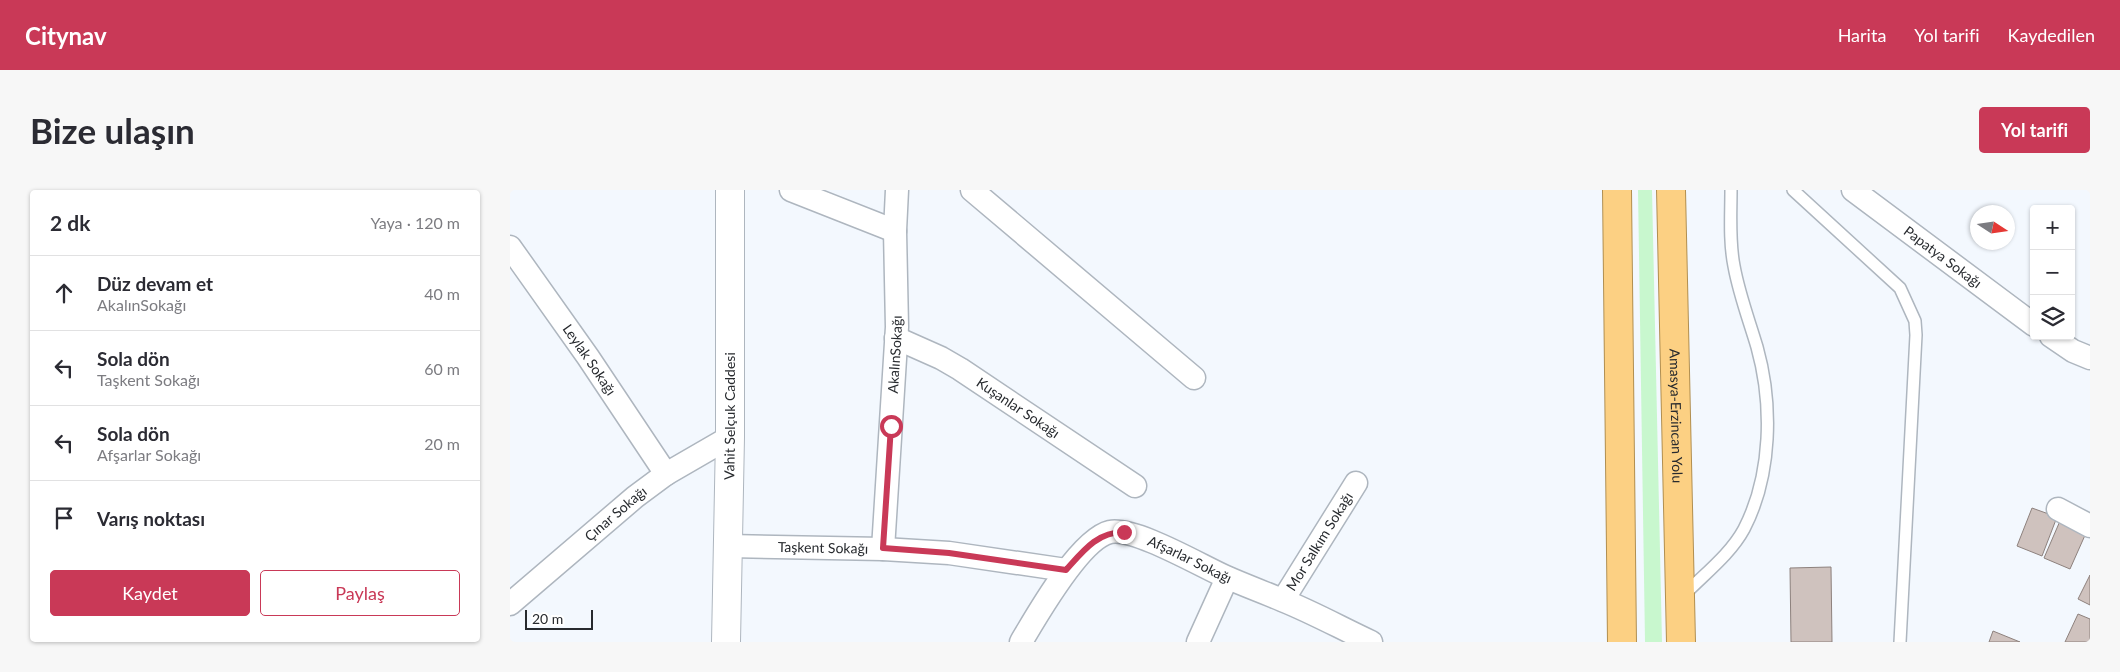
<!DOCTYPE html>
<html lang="tr">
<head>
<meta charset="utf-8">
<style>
  :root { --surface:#fff; --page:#f7f7f7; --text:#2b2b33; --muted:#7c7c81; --line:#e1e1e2; --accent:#c93957 }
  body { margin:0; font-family:Lato,sans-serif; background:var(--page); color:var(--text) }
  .controls { position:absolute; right:15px; top:15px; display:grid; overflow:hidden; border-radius:5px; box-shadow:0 1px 4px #0004 }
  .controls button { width:45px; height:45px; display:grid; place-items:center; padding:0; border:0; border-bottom:1px solid var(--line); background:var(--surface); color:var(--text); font:25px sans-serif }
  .compass { position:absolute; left:1460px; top:15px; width:45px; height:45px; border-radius:50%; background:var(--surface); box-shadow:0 1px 4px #0004; rotate:102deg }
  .scale { position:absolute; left:15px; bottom:12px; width:68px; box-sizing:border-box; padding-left:5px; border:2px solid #272a2e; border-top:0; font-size:14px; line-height:18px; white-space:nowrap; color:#272a2e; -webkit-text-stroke:4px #fff; paint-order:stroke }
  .stop { position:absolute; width:15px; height:15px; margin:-11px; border:4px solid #c93957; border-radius:50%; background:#fff }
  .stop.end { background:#c93957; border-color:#fff; box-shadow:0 1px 5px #0008 }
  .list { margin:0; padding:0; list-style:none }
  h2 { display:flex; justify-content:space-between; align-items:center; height:65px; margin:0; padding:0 20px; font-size:21px }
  h2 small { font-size:16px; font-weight:400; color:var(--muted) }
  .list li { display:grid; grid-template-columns:32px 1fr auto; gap:15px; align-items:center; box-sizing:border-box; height:75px; padding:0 20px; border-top:1px solid var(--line) }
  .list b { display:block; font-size:19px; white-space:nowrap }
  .list p { margin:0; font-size:16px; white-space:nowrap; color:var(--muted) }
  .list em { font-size:16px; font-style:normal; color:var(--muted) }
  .actions { display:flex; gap:10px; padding:15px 20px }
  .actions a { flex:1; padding:11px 0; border:1px solid var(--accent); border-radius:5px; text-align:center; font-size:18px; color:var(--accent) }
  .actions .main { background:var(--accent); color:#fff }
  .icon { flex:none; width:28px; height:28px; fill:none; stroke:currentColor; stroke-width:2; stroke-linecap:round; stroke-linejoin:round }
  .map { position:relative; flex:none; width:1580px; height:452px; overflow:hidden; border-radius:5px }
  header { display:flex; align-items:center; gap:30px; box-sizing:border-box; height:70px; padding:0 25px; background:var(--accent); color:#fff }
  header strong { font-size:24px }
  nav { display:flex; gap:28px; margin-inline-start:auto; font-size:18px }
  .intro { display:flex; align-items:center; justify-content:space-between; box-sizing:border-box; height:120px; padding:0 30px }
  h1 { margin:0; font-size:35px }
  .button { padding:12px 22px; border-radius:5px; background:var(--accent); color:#fff; font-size:18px; font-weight:700 }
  main { display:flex; gap:30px; padding:0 30px }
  aside { flex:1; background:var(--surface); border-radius:5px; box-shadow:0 1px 4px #0004 }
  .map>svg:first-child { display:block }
  .green { fill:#c8f7ce }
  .building { fill:#cfc2be; stroke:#8d817d }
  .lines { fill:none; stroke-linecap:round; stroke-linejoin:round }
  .service-casing { stroke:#aeb6bf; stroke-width:14 }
  .minor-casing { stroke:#aeb6bf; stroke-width:25 }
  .tertiary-casing { stroke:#aeb6bf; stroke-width:30 }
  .trunk-casing { stroke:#b18f51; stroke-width:30 }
  .service { stroke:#fff; stroke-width:11 }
  .minor { stroke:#fff; stroke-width:22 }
  .tertiary { stroke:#fff; stroke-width:28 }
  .trunk { stroke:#fcd083; stroke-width:28 }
  .route { stroke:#c93957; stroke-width:6 }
  .labels { text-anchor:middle; stroke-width:4; stroke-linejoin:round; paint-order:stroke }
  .street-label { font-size:14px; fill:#272a2e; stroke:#fff }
</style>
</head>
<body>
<header>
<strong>Citynav</strong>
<nav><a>Harita</a><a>Yol tarifi</a><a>Kaydedilen</a></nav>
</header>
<div class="intro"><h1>Bize ulaşın</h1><a class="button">Yol tarifi</a></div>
<main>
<aside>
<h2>2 dk<small>Yaya · 120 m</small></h2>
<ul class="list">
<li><svg class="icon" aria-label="ahead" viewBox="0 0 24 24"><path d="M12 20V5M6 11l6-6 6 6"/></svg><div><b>Düz devam et</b><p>AkalınSokağı</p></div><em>40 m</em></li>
<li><svg class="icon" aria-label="left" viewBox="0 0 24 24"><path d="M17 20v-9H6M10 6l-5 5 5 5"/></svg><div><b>Sola dön</b><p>Taşkent Sokağı</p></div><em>60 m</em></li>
<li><svg class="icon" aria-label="left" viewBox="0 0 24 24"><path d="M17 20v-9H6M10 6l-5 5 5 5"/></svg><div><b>Sola dön</b><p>Afşarlar Sokağı</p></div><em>20 m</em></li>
<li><svg class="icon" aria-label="arrive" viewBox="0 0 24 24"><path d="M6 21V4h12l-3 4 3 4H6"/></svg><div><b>Varış noktası</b></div></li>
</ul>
<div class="actions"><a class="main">Kaydet</a><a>Paylaş</a></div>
</aside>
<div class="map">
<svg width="1580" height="452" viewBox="0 0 1580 452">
  <rect width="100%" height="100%" fill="#f3f8fe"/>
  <polygon class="green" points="1128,0 1142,0 1152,452 1135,452"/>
  <g class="building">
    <polygon points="1522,318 1547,327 1532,366 1507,356"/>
    <polygon points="1550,331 1576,343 1560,379 1534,368"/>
    <polygon points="1321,377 1322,452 1281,452 1280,378"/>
    <polygon points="1580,385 1580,415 1568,409"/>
    <polygon points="1568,424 1580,429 1580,452 1555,452"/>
    <polygon points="1483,441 1510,452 1479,452"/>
  </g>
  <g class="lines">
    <defs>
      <g id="service">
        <polyline points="1283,0 1390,98 1405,131 1406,145 1390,452"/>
        <path d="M 1173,406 C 1193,385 1220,365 1234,339 C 1262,285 1263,214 1247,157 C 1239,130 1229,104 1224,76 C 1219,51 1221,25 1221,0"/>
      </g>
      <g id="minor">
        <polyline points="281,0 385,41"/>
        <polyline points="462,0 684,188"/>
        <path id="s1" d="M 1343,0 L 1524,135"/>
        <path id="s2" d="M 0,57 L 78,167 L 156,284"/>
        <polyline points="1541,146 1563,161 1580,168"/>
        <path id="s3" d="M 386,148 L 431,168 L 450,179 L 625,296"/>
        <polyline points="1548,319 1580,336"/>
        <path id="s4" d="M 219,356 L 373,359 L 439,363 L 556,380"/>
        <path id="s5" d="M 373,359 L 387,137 L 385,41 L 387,0"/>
        <path id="s6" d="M 773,410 L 846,293"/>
        <path id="s7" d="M 0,414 L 125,307 L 156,284 L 220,247"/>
        <path id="s8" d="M 511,452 C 527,425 570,349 600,342 C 625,337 691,376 716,387 C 734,395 753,402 772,410 C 802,422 831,438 861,452"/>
        <polyline points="688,452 717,388"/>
      </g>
      <g id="tertiary">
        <path id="s9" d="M 216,452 L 220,247 L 220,0"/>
      </g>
      <g id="trunk">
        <polyline points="1107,0 1112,452"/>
        <path id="s10" d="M 1161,0 L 1171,452"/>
      </g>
    </defs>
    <use href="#service" class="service-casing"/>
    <use href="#minor" class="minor-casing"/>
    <use href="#tertiary" class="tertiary-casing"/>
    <use href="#trunk" class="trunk-casing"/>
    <use href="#service" class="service"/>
    <use href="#minor" class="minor"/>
    <use href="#tertiary" class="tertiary"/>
    <use href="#trunk" class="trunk"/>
  </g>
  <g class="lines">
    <path class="route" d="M 381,236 L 373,358 L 439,363 L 556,380 C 573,361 587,342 614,342"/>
  </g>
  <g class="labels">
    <g class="street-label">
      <text dy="5" stroke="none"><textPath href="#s1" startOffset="112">Papatya Sokağı</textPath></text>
      <text dy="5" stroke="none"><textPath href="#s5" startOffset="195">AkalınSokağı</textPath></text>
      <text dy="5" stroke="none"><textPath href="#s2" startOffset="138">Leylak Sokağı</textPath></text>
      <text dy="5" stroke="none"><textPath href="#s3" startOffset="141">Kuşanlar Sokağı</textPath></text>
      <text dy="5" stroke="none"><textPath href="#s9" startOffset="226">Vahit Selçuk Caddesi</textPath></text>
      <text dy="5" stroke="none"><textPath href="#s10" startOffset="226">Amasya-Erzincan Yolu</textPath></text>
      <text dy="5" stroke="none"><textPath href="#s7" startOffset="139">Çınar Sokağı</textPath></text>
      <text dy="5" stroke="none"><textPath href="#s6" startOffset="69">Mor Salkım Sokağı</textPath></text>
      <text dy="5" stroke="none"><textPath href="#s4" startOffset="94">Taşkent Sokağı</textPath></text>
      <text dy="5" stroke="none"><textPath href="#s8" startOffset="229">Afşarlar Sokağı</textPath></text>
    </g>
  </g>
</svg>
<div class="controls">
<button>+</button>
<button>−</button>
<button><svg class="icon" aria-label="layers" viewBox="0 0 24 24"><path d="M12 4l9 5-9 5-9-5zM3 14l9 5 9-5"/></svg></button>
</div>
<svg class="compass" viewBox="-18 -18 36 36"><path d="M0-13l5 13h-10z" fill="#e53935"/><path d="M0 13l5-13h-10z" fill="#7c7c81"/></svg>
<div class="scale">20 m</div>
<div class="stop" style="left:381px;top:236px"></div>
<div class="stop end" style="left:614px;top:342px"></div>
</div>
</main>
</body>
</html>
